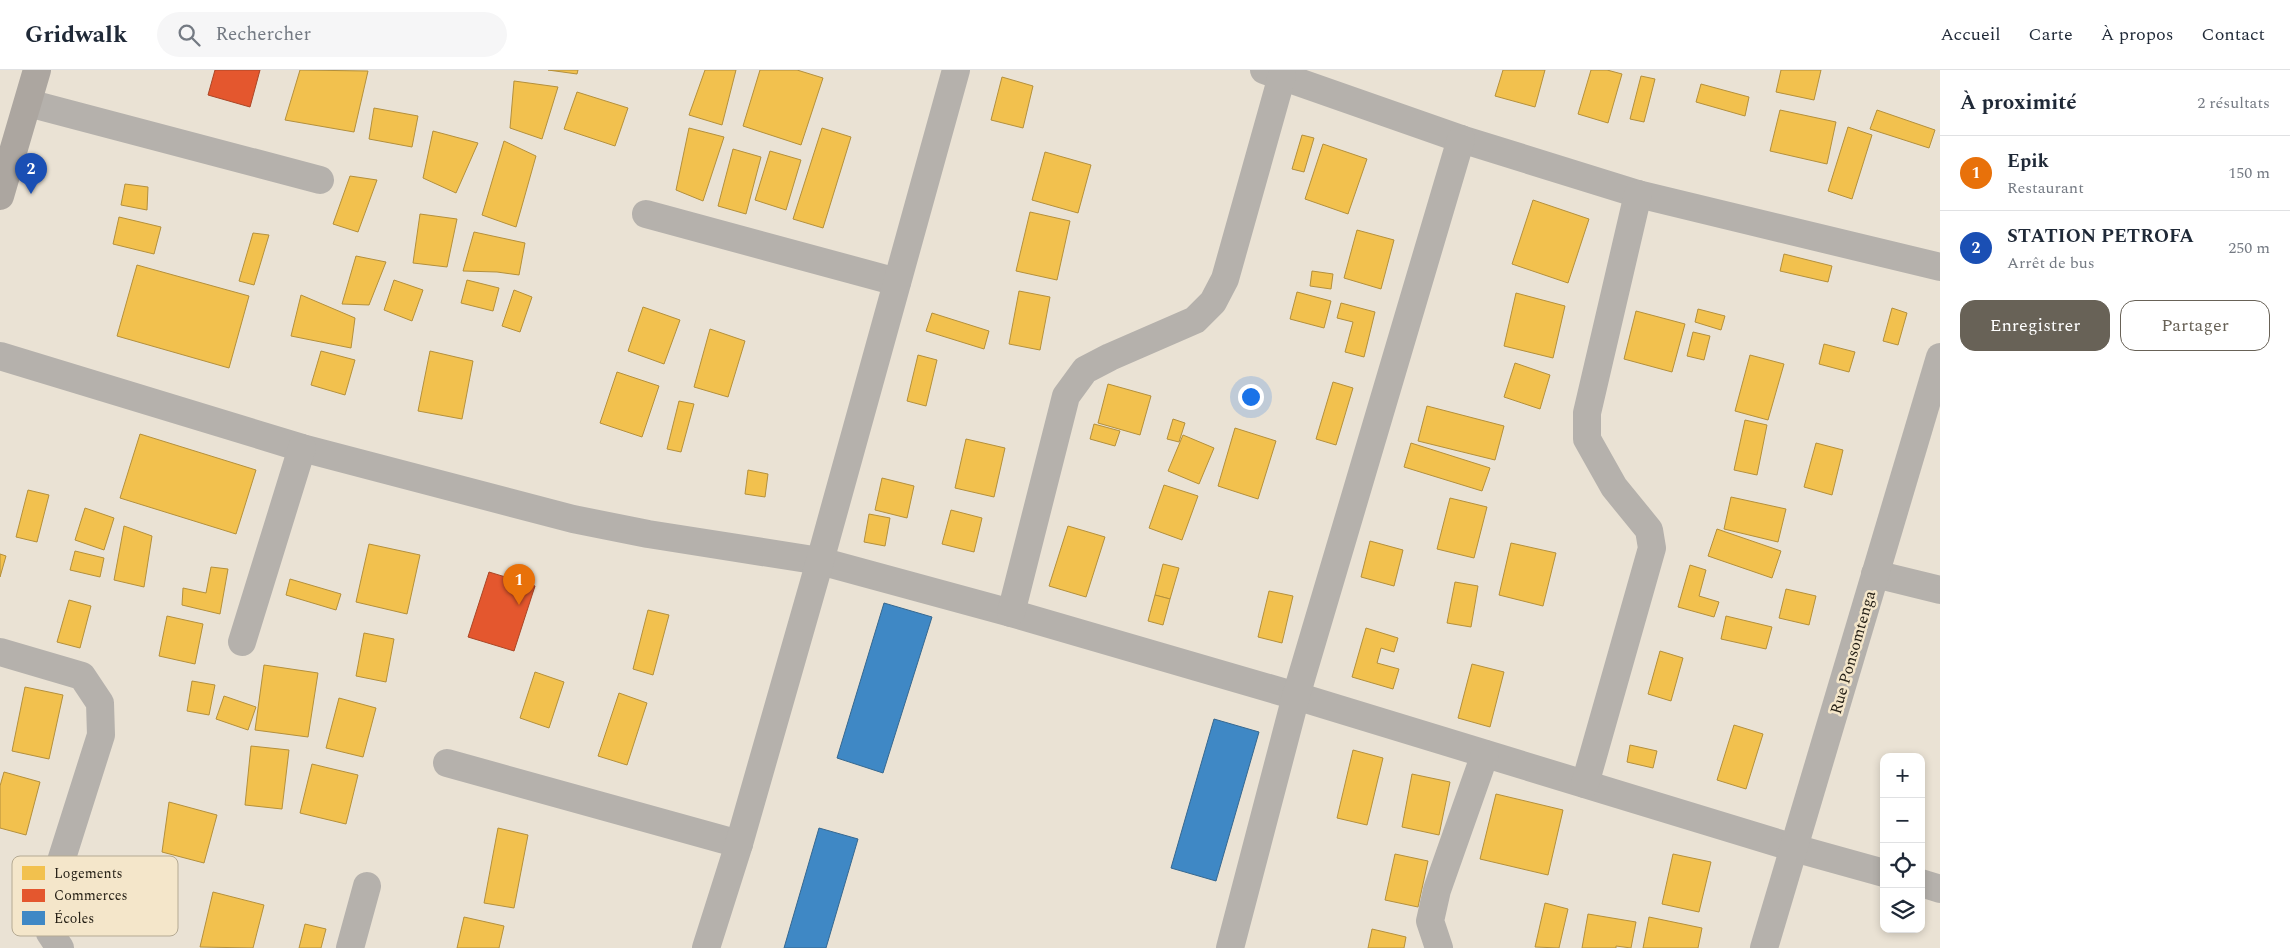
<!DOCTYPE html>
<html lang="fr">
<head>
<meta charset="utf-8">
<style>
	:root { --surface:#fff; --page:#f6f6f7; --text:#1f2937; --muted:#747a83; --line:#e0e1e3; --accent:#686257 }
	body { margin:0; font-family:Spectral,serif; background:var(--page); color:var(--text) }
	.controls { position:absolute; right:15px; bottom:15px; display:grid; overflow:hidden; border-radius:10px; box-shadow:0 2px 8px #0003 }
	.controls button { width:45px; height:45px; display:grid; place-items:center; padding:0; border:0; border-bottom:1px solid var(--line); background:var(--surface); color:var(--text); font:25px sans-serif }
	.you { position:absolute; left:1250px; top:326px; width:18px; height:18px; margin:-12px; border:4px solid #fff; border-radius:50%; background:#1a73e8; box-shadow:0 0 0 8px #1a73e833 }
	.badge { display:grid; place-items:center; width:32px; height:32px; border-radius:50%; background:var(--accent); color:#fff; font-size:16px; font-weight:700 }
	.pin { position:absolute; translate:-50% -41px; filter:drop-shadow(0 1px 2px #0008) }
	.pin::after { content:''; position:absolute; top:26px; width:18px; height:15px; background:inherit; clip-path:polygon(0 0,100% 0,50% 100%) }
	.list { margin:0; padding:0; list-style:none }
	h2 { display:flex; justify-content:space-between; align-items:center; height:65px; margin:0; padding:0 20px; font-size:21px }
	h2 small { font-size:16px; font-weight:400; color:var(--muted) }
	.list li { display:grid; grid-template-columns:32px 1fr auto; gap:15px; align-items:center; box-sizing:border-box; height:75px; padding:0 20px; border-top:1px solid var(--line) }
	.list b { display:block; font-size:19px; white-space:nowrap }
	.list p { margin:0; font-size:16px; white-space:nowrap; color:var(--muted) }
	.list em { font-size:16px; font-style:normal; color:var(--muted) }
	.actions { display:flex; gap:10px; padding:15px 20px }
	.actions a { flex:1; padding:11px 0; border:1px solid var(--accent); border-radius:15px; text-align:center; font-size:18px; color:var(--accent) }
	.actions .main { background:var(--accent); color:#fff }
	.icon { flex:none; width:28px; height:28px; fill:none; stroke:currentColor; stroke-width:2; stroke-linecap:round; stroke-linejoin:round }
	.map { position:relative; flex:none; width:1940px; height:878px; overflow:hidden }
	header { display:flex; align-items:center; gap:30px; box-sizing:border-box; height:70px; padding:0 25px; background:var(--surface); border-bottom:1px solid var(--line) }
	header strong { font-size:24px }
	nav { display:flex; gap:28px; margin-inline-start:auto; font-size:18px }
	.search { width:350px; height:45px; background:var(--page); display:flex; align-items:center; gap:12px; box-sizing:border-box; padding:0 18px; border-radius:28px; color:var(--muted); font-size:19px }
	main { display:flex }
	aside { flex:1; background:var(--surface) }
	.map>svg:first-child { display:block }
</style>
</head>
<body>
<header>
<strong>Gridwalk</strong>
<div class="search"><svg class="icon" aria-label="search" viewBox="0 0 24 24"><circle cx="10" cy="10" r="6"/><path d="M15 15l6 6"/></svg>Rechercher</div>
<nav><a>Accueil</a><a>Carte</a><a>À propos</a><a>Contact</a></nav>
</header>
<main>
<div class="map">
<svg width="1940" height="878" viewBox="0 0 1940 878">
	<rect width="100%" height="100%" fill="#eae2d4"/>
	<g fill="#f2c14e" stroke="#b4903c">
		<path d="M 300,0 L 368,1 L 354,62 L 285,50 Z"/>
		<path d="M 548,0 L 578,0 L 577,4 Z"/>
		<path d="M 705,0 L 736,0 L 722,55 L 689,45 Z"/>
		<path d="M 760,0 L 797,0 L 823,8 L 801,75 L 743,56 Z"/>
		<path d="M 1503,0 L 1545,0 L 1535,37 L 1495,26 Z"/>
		<path d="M 1591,0 L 1607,0 L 1622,4 L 1608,53 L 1578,44 Z"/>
		<path d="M 1781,0 L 1821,0 L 1814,30 L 1776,22 Z"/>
		<path d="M 1641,6 L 1655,9 L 1644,52 L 1630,49 Z"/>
		<path d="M 1002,7 L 1033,16 L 1023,58 L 991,50 Z"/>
		<path d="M 514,11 L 558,17 L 542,69 L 510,58 Z"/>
		<path d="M 1701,14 L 1749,27 L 1745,46 L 1696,32 Z"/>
		<path d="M 577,22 L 628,38 L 615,76 L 564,59 Z"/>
		<path d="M 374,38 L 418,46 L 412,77 L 369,69 Z"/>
		<path d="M 1780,40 L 1836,52 L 1827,94 L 1770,81 Z"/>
		<path d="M 1877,40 L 1935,60 L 1929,78 L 1870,59 Z"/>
		<path d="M 1848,57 L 1872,65 L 1852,129 L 1828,121 Z"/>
		<path d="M 689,58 L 724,67 L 703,131 L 676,120 Z"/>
		<path d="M 822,58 L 851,67 L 823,158 L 793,149 Z"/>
		<path d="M 433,61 L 478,73 L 456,123 L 423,108 Z"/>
		<path d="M 1302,65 L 1314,68 L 1304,102 L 1292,99 Z"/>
		<path d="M 504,71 L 536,86 L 516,157 L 482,145 Z"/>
		<path d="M 1323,74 L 1367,89 L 1348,144 L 1305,129 Z"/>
		<path d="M 733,79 L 761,87 L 746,144 L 718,136 Z"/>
		<path d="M 770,81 L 801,90 L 786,140 L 755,130 Z"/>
		<path d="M 1045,82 L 1091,95 L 1078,143 L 1032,130 Z"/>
		<path d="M 350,106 L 377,110 L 358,162 L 333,154 Z"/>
		<path d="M 125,114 L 148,117 L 147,140 L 121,135 Z"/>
		<path d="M 1533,130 L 1589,149 L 1568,213 L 1512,194 Z"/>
		<path d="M 1030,142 L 1070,151 L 1057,210 L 1016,201 Z"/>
		<path d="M 420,144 L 457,149 L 447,197 L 413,193 Z"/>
		<path d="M 119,147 L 161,157 L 154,184 L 113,174 Z"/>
		<path d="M 1357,160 L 1394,170 L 1381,219 L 1344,208 Z"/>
		<path d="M 474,162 L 525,173 L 519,205 L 497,202 L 463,201 Z"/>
		<path d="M 253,163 L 269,165 L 254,215 L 239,211 Z"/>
		<path d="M 1784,184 L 1832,196 L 1828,212 L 1780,201 Z"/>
		<path d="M 356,186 L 386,192 L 369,235 L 342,234 Z"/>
		<path d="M 137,195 L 249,226 L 229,298 L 117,266 Z"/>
		<path d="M 1312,201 L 1333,204 L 1331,219 L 1310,216 Z"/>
		<path d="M 394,210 L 423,220 L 412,251 L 384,240 Z"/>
		<path d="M 467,210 L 499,218 L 493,241 L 461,233 Z"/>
		<path d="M 514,220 L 532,227 L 520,262 L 502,256 Z"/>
		<path d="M 1019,221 L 1050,227 L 1040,280 L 1009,274 Z"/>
		<path d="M 1297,222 L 1331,231 L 1324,258 L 1290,249 Z"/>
		<path d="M 1516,223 L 1565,236 L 1553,288 L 1504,276 Z"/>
		<path d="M 301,225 L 355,248 L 351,278 L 291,266 Z"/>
		<path d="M 1341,233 L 1375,242 L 1364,287 L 1345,282 L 1353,252 L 1337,248 Z"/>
		<path d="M 643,237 L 680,250 L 664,294 L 628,281 Z"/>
		<path d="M 1892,238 L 1907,243 L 1898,275 L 1883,271 Z"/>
		<path d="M 1698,239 L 1725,246 L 1721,260 L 1695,252 Z"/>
		<path d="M 1636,241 L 1685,254 L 1672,302 L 1624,289 Z"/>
		<path d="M 932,243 L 989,261 L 984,279 L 926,261 Z"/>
		<path d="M 710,259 L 745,271 L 728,327 L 694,317 Z"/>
		<path d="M 1693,262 L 1710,266 L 1704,290 L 1687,286 Z"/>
		<path d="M 1824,274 L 1855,282 L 1849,302 L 1819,294 Z"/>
		<path d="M 321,281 L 355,290 L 345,325 L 311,315 Z"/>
		<path d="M 430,281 L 473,291 L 462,349 L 418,341 Z"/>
		<path d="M 918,285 L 937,290 L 926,336 L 907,331 Z"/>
		<path d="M 1750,285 L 1784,294 L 1768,350 L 1735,341 Z"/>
		<path d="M 1515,293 L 1550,305 L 1540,339 L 1504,327 Z"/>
		<path d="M 617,302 L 659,316 L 642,367 L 600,353 Z"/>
		<path d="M 1333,312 L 1353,318 L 1336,375 L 1316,369 Z"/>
		<path d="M 1108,314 L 1151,326 L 1140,365 L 1098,353 Z"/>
		<path d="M 679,331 L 694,334 L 681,382 L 667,379 Z"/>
		<path d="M 1427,336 L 1504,356 L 1495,390 L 1418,371 Z"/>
		<path d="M 1173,349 L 1185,353 L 1179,372 L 1167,369 Z"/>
		<path d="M 1745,350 L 1767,355 L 1757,405 L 1734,400 Z"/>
		<path d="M 1094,354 L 1120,361 L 1115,376 L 1090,369 Z"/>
		<path d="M 1235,358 L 1276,371 L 1258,429 L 1218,416 Z"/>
		<path d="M 140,364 L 256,400 L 236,464 L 120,428 Z"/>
		<path d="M 1183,365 L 1214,378 L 1199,414 L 1168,401 Z"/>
		<path d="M 966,369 L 1005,378 L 994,427 L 955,418 Z"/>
		<path d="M 1411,373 L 1490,398 L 1482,421 L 1404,397 Z"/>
		<path d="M 1816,373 L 1843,380 L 1832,425 L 1804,417 Z"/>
		<path d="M 748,400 L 768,404 L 765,427 L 745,424 Z"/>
		<path d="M 882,408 L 914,416 L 907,448 L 875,440 Z"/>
		<path d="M 1164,415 L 1198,426 L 1182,470 L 1149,458 Z"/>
		<path d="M 28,420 L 49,425 L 37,472 L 16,467 Z"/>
		<path d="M 1731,427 L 1786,439 L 1778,472 L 1724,459 Z"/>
		<path d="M 1450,428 L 1487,437 L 1474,488 L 1437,479 Z"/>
		<path d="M 85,438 L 114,448 L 104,480 L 75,470 Z"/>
		<path d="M 951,440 L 982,448 L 974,482 L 942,474 Z"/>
		<path d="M 869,444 L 890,448 L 885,476 L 864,472 Z"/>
		<path d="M 124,456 L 152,466 L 144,517 L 114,510 Z"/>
		<path d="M 1068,456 L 1105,467 L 1086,527 L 1049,516 Z"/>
		<path d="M 1717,459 L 1781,481 L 1772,508 L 1708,486 Z"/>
		<path d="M 1370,471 L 1403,480 L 1394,516 L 1361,507 Z"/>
		<path d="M 1511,473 L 1556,483 L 1543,536 L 1499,525 Z"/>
		<path d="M 369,474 L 420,485 L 407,544 L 356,532 Z"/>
		<path d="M 75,481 L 104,488 L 100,507 L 70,500 Z"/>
		<path d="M 0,484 L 6,486 L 0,507 Z"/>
		<path d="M 1163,494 L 1179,498 L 1170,529 L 1155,525 Z"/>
		<path d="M 1690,495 L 1706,500 L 1699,526 L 1719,532 L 1714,547 L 1678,537 Z"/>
		<path d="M 211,497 L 228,499 L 220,544 L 182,535 L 183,518 L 206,523 Z"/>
		<path d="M 290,509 L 341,524 L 336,540 L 286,525 Z"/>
		<path d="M 1455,512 L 1478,516 L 1471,557 L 1447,553 Z"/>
		<path d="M 1786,519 L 1816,526 L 1809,555 L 1779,548 Z"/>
		<path d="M 1269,521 L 1293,526 L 1282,573 L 1258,567 Z"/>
		<path d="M 1155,525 L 1170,529 L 1163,555 L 1148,551 Z"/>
		<path d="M 69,530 L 91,536 L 80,578 L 57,572 Z"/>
		<path d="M 648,540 L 669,545 L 653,605 L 633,599 Z"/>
		<path d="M 167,546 L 203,554 L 195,594 L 159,586 Z"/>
		<path d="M 1726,546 L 1772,557 L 1766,579 L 1721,569 Z"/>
		<path d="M 1366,558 L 1398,568 L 1394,582 L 1381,578 L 1377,593 L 1399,599 L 1393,619 L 1352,607 Z"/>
		<path d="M 364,563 L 394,569 L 386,612 L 356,606 Z"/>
		<path d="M 1660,581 L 1683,588 L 1671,631 L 1648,624 Z"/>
		<path d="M 1472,594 L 1504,602 L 1490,657 L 1458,648 Z"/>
		<path d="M 264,595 L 318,603 L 308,667 L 255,660 Z"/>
		<path d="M 535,602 L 564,612 L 549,658 L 520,648 Z"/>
		<path d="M 192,611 L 215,615 L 209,645 L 187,641 Z"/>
		<path d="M 25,617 L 63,625 L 49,689 L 12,681 Z"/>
		<path d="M 619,623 L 647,633 L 627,695 L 598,686 Z"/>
		<path d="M 224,626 L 256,637 L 248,660 L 216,649 Z"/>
		<path d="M 339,628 L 376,638 L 363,687 L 326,678 Z"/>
		<path d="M 1734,655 L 1763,664 L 1746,719 L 1717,710 Z"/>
		<path d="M 1630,675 L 1657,681 L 1653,698 L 1627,692 Z"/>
		<path d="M 251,676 L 289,680 L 282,739 L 245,735 Z"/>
		<path d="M 1353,680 L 1383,688 L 1367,755 L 1337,748 Z"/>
		<path d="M 312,694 L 358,705 L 346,754 L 300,743 Z"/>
		<path d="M 4,702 L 40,712 L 26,765 L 0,758 L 0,716 Z"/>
		<path d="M 1412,704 L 1450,712 L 1439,765 L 1402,757 Z"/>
		<path d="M 1496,724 L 1563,740 L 1548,805 L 1480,789 Z"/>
		<path d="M 169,732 L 217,745 L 204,793 L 162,782 Z"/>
		<path d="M 498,758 L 528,765 L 514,838 L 484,833 Z"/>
		<path d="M 1395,784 L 1428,791 L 1418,837 L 1385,830 Z"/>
		<path d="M 1673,784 L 1711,792 L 1699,842 L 1662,834 Z"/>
		<path d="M 213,822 L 264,835 L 253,878 L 200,877 Z"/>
		<path d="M 1545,833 L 1568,839 L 1559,878 L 1535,877 Z"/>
		<path d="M 1588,844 L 1636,852 L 1631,878 L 1616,876 L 1616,878 L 1582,878 Z"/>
		<path d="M 464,847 L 504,856 L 499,878 L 457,878 Z"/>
		<path d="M 1649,847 L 1702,858 L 1698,878 L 1643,878 Z"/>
		<path d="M 305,854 L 326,859 L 321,878 L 299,878 Z"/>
		<path d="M 1372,859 L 1406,867 L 1404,878 L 1368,878 Z"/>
	</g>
	<g fill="#e4572e" stroke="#aa4626">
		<path d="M 215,0 L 260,0 L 250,37 L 208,25 Z"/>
		<path d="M 489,502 L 535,516 L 514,581 L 468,567 Z"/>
	</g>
	<g fill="#3f88c5" stroke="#366890">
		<path d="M 884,533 L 932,547 L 883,703 L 837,688 Z"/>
		<path d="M 1214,649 L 1259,662 L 1216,811 L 1171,798 Z"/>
		<path d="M 819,758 L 858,769 L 826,878 L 784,878 Z"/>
	</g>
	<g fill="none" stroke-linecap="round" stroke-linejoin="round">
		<g stroke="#b5b1ac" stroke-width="28">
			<path d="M 1264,0 L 1461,69 L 1638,124 L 1940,197"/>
			<path d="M 28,33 L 320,110"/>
			<path d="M 646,144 L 897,212"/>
			<path d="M 0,286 L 302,378 L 573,449 L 648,464 L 820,491 L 1011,543 L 1296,626 L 1794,778 L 1884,803"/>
			<path d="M 1875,504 L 1940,520"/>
			<path d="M 1011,543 L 1066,326 L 1085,300 L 1110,287 L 1195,250 L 1213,232 L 1225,209 L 1282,6"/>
			<path d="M 242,572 L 302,378"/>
			<path d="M 0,582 L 82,606 L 100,633 L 101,665 L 48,832 L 50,863 L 60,878"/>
			<path d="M 447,693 L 739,774"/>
			<path d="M 1585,714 L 1652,478 L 1649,460 L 1614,417 L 1587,369 L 1587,343 L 1638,124"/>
			<path d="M 1921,813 L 1940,819"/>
			<path d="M 350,878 L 367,816"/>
			<path d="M 706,878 L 739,774 L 820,491 L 956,0"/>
			<path d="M 1230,878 L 1296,626 L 1461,69"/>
			<path d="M 1439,878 L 1430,851 L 1437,820 L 1485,684"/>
			<path d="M 1764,878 L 1940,287"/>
		</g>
		<path stroke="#aca6a0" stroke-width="28" d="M 0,126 L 37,0"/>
	</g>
	<g text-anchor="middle" stroke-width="5" stroke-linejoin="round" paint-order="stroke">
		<g font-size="16" fill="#221d13" stroke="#f4e6ca">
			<text transform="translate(1852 582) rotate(-74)" y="6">Rue Ponsomtenga</text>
		</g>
	</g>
	<rect x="12" y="786" width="166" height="80" rx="8" fill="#f4e6ca" stroke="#b5aa93" stroke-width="1"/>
	<rect x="22" y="796" width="23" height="14" fill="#f2c14e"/>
	<rect x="22" y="819" width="23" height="13" fill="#e4572e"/>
	<rect x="22" y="841" width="23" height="14" fill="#3f88c5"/>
	<g font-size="14" fill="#221d13">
		<text x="54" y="808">Logements</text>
		<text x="54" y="830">Commerces</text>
		<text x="54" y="853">Écoles</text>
	</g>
</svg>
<div class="controls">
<button>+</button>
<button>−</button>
<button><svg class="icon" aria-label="locate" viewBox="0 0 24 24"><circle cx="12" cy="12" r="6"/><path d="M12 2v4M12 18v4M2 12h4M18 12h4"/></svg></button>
<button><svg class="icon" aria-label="layers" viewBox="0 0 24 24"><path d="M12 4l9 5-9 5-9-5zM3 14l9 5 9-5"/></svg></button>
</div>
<div class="you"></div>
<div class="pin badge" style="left:519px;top:535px;background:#e8710a">1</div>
<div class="pin badge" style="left:31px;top:124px;background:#1a4fb4">2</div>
</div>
<aside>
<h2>À proximité<small>2 résultats</small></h2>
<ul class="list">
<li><span class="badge" style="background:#e8710a">1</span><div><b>Epik</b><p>Restaurant</p></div><em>150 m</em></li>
<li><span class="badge" style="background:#1a4fb4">2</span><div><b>STATION PETROFA</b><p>Arrêt de bus</p></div><em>250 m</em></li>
</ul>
<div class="actions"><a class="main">Enregistrer</a><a>Partager</a></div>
</aside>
</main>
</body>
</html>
